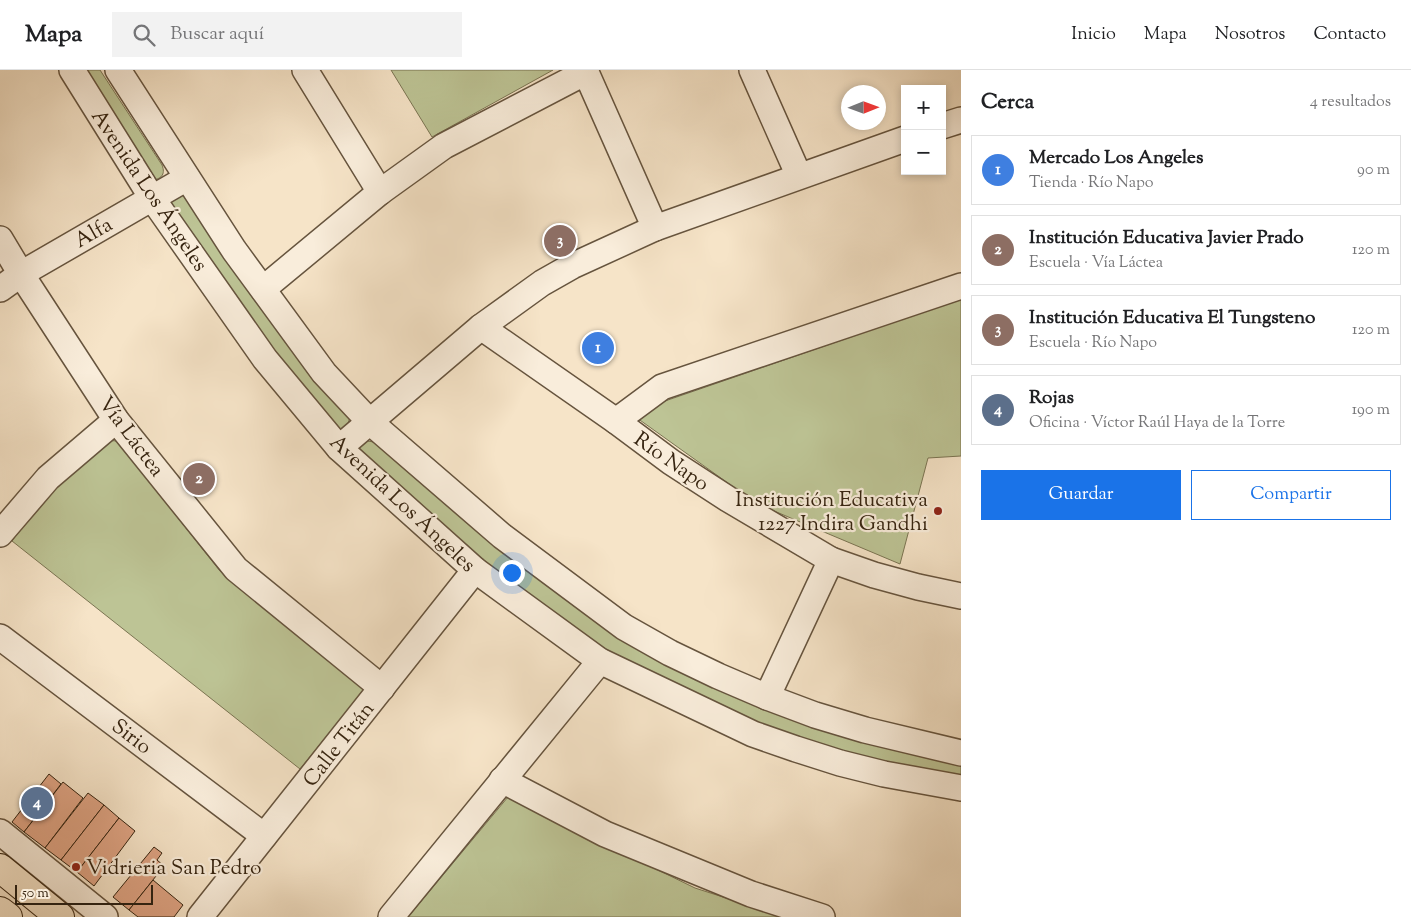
<!DOCTYPE html>
<html lang="es">
<head>
<meta charset="utf-8">
<style>
	:root { --surface:#fff; --page:#f2f2f2; --text:#202124; --muted:#757577; --line:#e0e0e0; --accent:#1a73e8 }
	body { margin:0; font-family:"Sorts Mill Goudy",serif; background:var(--page); color:var(--text) }
	.controls { position:absolute; right:15px; top:15px; display:grid; overflow:hidden; border-radius:0px; box-shadow:0 2px 8px #0003 }
	.controls button { width:45px; height:45px; display:grid; place-items:center; padding:0; border:0; border-bottom:1px solid var(--line); background:var(--surface); color:var(--text); font:25px sans-serif }
	.compass { position:absolute; left:841px; top:15px; width:45px; height:45px; border-radius:50%; background:var(--surface); box-shadow:0 2px 8px #0003; rotate:89deg }
	.scale { position:absolute; left:15px; bottom:12px; width:138px; box-sizing:border-box; padding-left:5px; border:2px solid #362410; border-top:0; font-size:14px; line-height:18px; white-space:nowrap; color:#362410; -webkit-text-stroke:4px #f9eddb; paint-order:stroke }
	.you { position:absolute; left:511px; top:502px; width:18px; height:18px; margin:-12px; border:4px solid #fff; border-radius:50%; background:#1a73e8; box-shadow:0 0 0 8px #1a73e833 }
	.badge { display:grid; place-items:center; width:32px; height:32px; border-radius:50%; background:var(--accent); color:#fff; font-size:16px; font-weight:700 }
	.pin { position:absolute; translate:-50% -50%; border:2px solid #fff; box-shadow:0 1px 5px #0006 }
	.list { margin:0; padding:0; list-style:none }
	h2 { display:flex; justify-content:space-between; align-items:center; height:65px; margin:0; padding:0 20px; font-size:21px }
	h2 small { font-size:16px; font-weight:400; color:var(--muted) }
	.list li { display:grid; grid-template-columns:32px 1fr auto; gap:15px; align-items:center; box-sizing:border-box; height:70px; margin:0 10px 10px; padding:0 10px; border:1px solid var(--line); border-radius:0px }
	.list b { display:block; font-size:19px; white-space:nowrap }
	.list p { margin:0; font-size:16px; white-space:nowrap; color:var(--muted) }
	.list em { font-size:16px; font-style:normal; color:var(--muted) }
	.actions { display:flex; gap:10px; padding:15px 20px }
	.actions a { flex:1; padding:11px 0; border:1px solid var(--accent); border-radius:0px; text-align:center; font-size:18px; color:var(--accent) }
	.actions .main { background:var(--accent); color:#fff }
	.icon { flex:none; width:28px; height:28px; fill:none; stroke:currentColor; stroke-width:2; stroke-linecap:round; stroke-linejoin:round }
	.map { position:relative; flex:none; width:961px; height:847px; overflow:hidden }
	header { display:flex; align-items:center; gap:30px; box-sizing:border-box; height:70px; padding:0 25px; background:var(--surface); border-bottom:1px solid var(--line) }
	header strong { font-size:24px }
	nav { display:flex; gap:28px; margin-inline-start:auto; font-size:18px }
	.search { width:350px; height:45px; background:var(--page); display:flex; align-items:center; gap:12px; box-sizing:border-box; padding:0 18px; border-radius:0px; color:var(--muted); font-size:19px }
	main { display:flex }
	aside { flex:1; background:var(--surface) }
	.map>svg:first-child { display:block }
</style>
</head>
<body>
<header>
<strong>Mapa</strong>
<div class="search"><svg class="icon" aria-label="search" viewBox="0 0 24 24"><circle cx="10" cy="10" r="6"/><path d="M15 15l6 6"/></svg>Buscar aquí</div>
<nav><a>Inicio</a><a>Mapa</a><a>Nosotros</a><a>Contacto</a></nav>
</header>
<main>
<div class="map">
<svg width="961" height="847" viewBox="0 0 961 847">
	<rect width="100%" height="100%" fill="#f6e4c8"/>
	<filter id="stains"><feTurbulence type="fractalNoise" baseFrequency=".004" numOctaves="4"/><feColorMatrix values="0 0 0 0 .2 0 0 0 0 .09 0 0 0 0 .02 0 0 0 .5 -.17"/></filter>
	<radialGradient id="worn" r=".72"><stop offset=".6" stop-color="#630" stop-opacity="0"/><stop offset="1" stop-color="#630" stop-opacity=".3"/></radialGradient>
	<g fill="#bdc495" stroke="#7a7452">
		<path d="M 77,0 L 100,0 L 162,95 C 166,105 161,109 150,111 Z"/>
		<path d="M 391,0 L 553,0 L 432,67 Z"/>
		<path d="M 181,125 L 186,127 L 350,347 L 347,357 L 339,361 L 289,306 L 166,132 Z"/>
		<path d="M 961,229 L 961,386 L 928,388 L 900,494 L 767,438 L 739,421 L 637,348 L 665,331 Z"/>
		<path d="M 103,370 L 117,371 L 220,501 L 364,620 L 300,699 L 12,471 L 63,402 Z"/>
		<path d="M 367,371 L 374,372 L 428,419 L 514,488 L 598,548 L 961,690 L 961,708 L 887,696 L 775,663 L 599,578 L 445,462 L 358,378 L 362,373 Z"/>
		<path d="M 508,727 L 695,818 L 785,847 L 408,847 Z"/>
	</g>
	<g fill="#dea383" stroke="#362410">
		<path d="M 49,704 L 61,714 L 24,762 L 12,752 Z"/>
		<path d="M 63,712 L 83,728 L 45,778 L 24,762 Z"/>
		<path d="M 88,723 L 104,735 L 61,790 L 45,778 Z"/>
		<path d="M 104,735 L 119,748 L 77,802 L 61,790 Z"/>
		<path d="M 119,748 L 135,761 L 94,816 L 77,802 Z"/>
		<path d="M 154,777 L 162,783 L 157,790 L 164,796 L 129,840 L 113,827 Z"/>
		<path d="M 153,810 L 183,835 L 174,847 L 138,847 L 129,840 Z"/>
	</g>
	<g fill="none" stroke-linecap="round" stroke-linejoin="round">
		<defs>
			<g id="minor">
				<path d="M 72,0 L 152,128 L 265,289 L 339,378 L 475,500 L 600,591 L 753,664 L 796,679 L 840,693 L 884,704 L 961,718"/>
				<path d="M 118,0 L 234,180 L 324,303 L 370,352 L 502,466 L 624,557 L 670,583 L 718,606 L 767,627 L 815,645 L 865,660 L 961,683"/>
				<path d="M 305,0 L 380,122"/>
				<path d="M 585,0 L 655,158"/>
				<path d="M 752,0 L 799,106"/>
				<path d="M 942,56 L 961,50"/>
				<path d="M 0,169 L 21,204 L 116,350 L 236,499 L 382,618"/>
				<path d="M 0,219 L 21,204 L 187,108"/>
				<path d="M 263,219 L 380,122 L 444,76 L 586,2"/>
				<path d="M 481,257 L 616,351 L 671,392 L 728,429 L 831,490 L 874,505 L 918,517 L 961,526"/>
				<path d="M 616,351 L 662,317 L 961,216"/>
				<path d="M 339,378 L 481,257 L 542,213 L 572,196 L 655,158 L 905,69"/>
				<path d="M 0,464 L 48,408 L 116,350"/>
				<path d="M 0,567 L 264,766"/>
				<path d="M 767,627 L 831,490"/>
				<path d="M 502,710 L 605,764 L 751,824 L 822,847"/>
				<path d="M 0,762 L 105,847"/>
				<path d="M 200,847 L 475,500"/>
				<path d="M 391,847 L 600,591"/>
			</g>
			<g id="major">
				<path d="M 0,798 L 60,847"/>
				<path d="M 0,841 L 8,847"/>
			</g>
		</defs>
		<use href="#minor" stroke="#66543e" stroke-width="28"/>
		<use href="#major" stroke="#362410" stroke-width="30"/>
		<use href="#minor" stroke="#f9eddb" stroke-width="25"/>
		<use href="#major" stroke="#f6e4c8" stroke-width="28"/>
	</g>
	<g fill="#8f2418" stroke="#f9eddb" stroke-width="2">
		<circle cx="938" cy="441" r="5"/>
		<circle cx="76" cy="797" r="5"/>
	</g>
	<g text-anchor="middle" stroke-width="4.5" stroke-linejoin="round" paint-order="stroke">
		<g font-size="21" fill="#362410" stroke="#f9eddb">
			<text transform="translate(150 120) rotate(56)" y="7">Avenida Los Ángeles</text>
			<text transform="translate(93 162) rotate(-30)" y="7">Alfa</text>
			<text transform="translate(132 366) rotate(53)" y="7">Vía Láctea</text>
			<text transform="translate(672 391) rotate(35)" y="7">Río Napo</text>
			<text transform="translate(403 433) rotate(43)" y="7">Avenida Los Ángeles</text>
			<text transform="translate(132 666) rotate(37)" y="7">Sirio</text>
			<text transform="translate(338 674) rotate(-52)" y="7">Calle Titán</text>
		</g>
		<g font-size="21" fill="#362410" stroke="#f9eddb" text-anchor="end">
			<text x="928" y="436">Institución Educativa<tspan x="928" dy="24">1227 Indira Gandhi</tspan></text>
			<text x="86" y="804" text-anchor="start">Vidrieria San Pedro</text>
		</g>
	</g>
	<rect width="100%" height="100%" filter="url(#stains)"/>
	<rect width="100%" height="100%" fill="url(#worn)"/>
</svg>
<div class="controls">
<button>+</button>
<button>−</button>
</div>
<svg class="compass" viewBox="-18 -18 36 36"><path d="M0-13l5 13h-10z" fill="#e53935"/><path d="M0 13l5-13h-10z" fill="#757577"/></svg>
<div class="scale">50 m</div>
<div class="you"></div>
<div class="pin badge" style="left:598px;top:278px;background:#3f7fe0">1</div>
<div class="pin badge" style="left:199px;top:409px;background:#8d6e63">2</div>
<div class="pin badge" style="left:560px;top:171px;background:#8d6e63">3</div>
<div class="pin badge" style="left:37px;top:733px;background:#5c6f8a">4</div>
</div>
<aside>
<h2>Cerca<small>4 resultados</small></h2>
<ul class="list">
<li><span class="badge" style="background:#3f7fe0">1</span><div><b>Mercado Los Angeles</b><p>Tienda · Río Napo</p></div><em>90 m</em></li>
<li><span class="badge" style="background:#8d6e63">2</span><div><b>Institución Educativa Javier Prado</b><p>Escuela · Vía Láctea</p></div><em>120 m</em></li>
<li><span class="badge" style="background:#8d6e63">3</span><div><b>Institución Educativa El Tungsteno</b><p>Escuela · Río Napo</p></div><em>120 m</em></li>
<li><span class="badge" style="background:#5c6f8a">4</span><div><b>Rojas</b><p>Oficina · Víctor Raúl Haya de la Torre</p></div><em>190 m</em></li>
</ul>
<div class="actions"><a class="main">Guardar</a><a>Compartir</a></div>
</aside>
</main>
</body>
</html>
